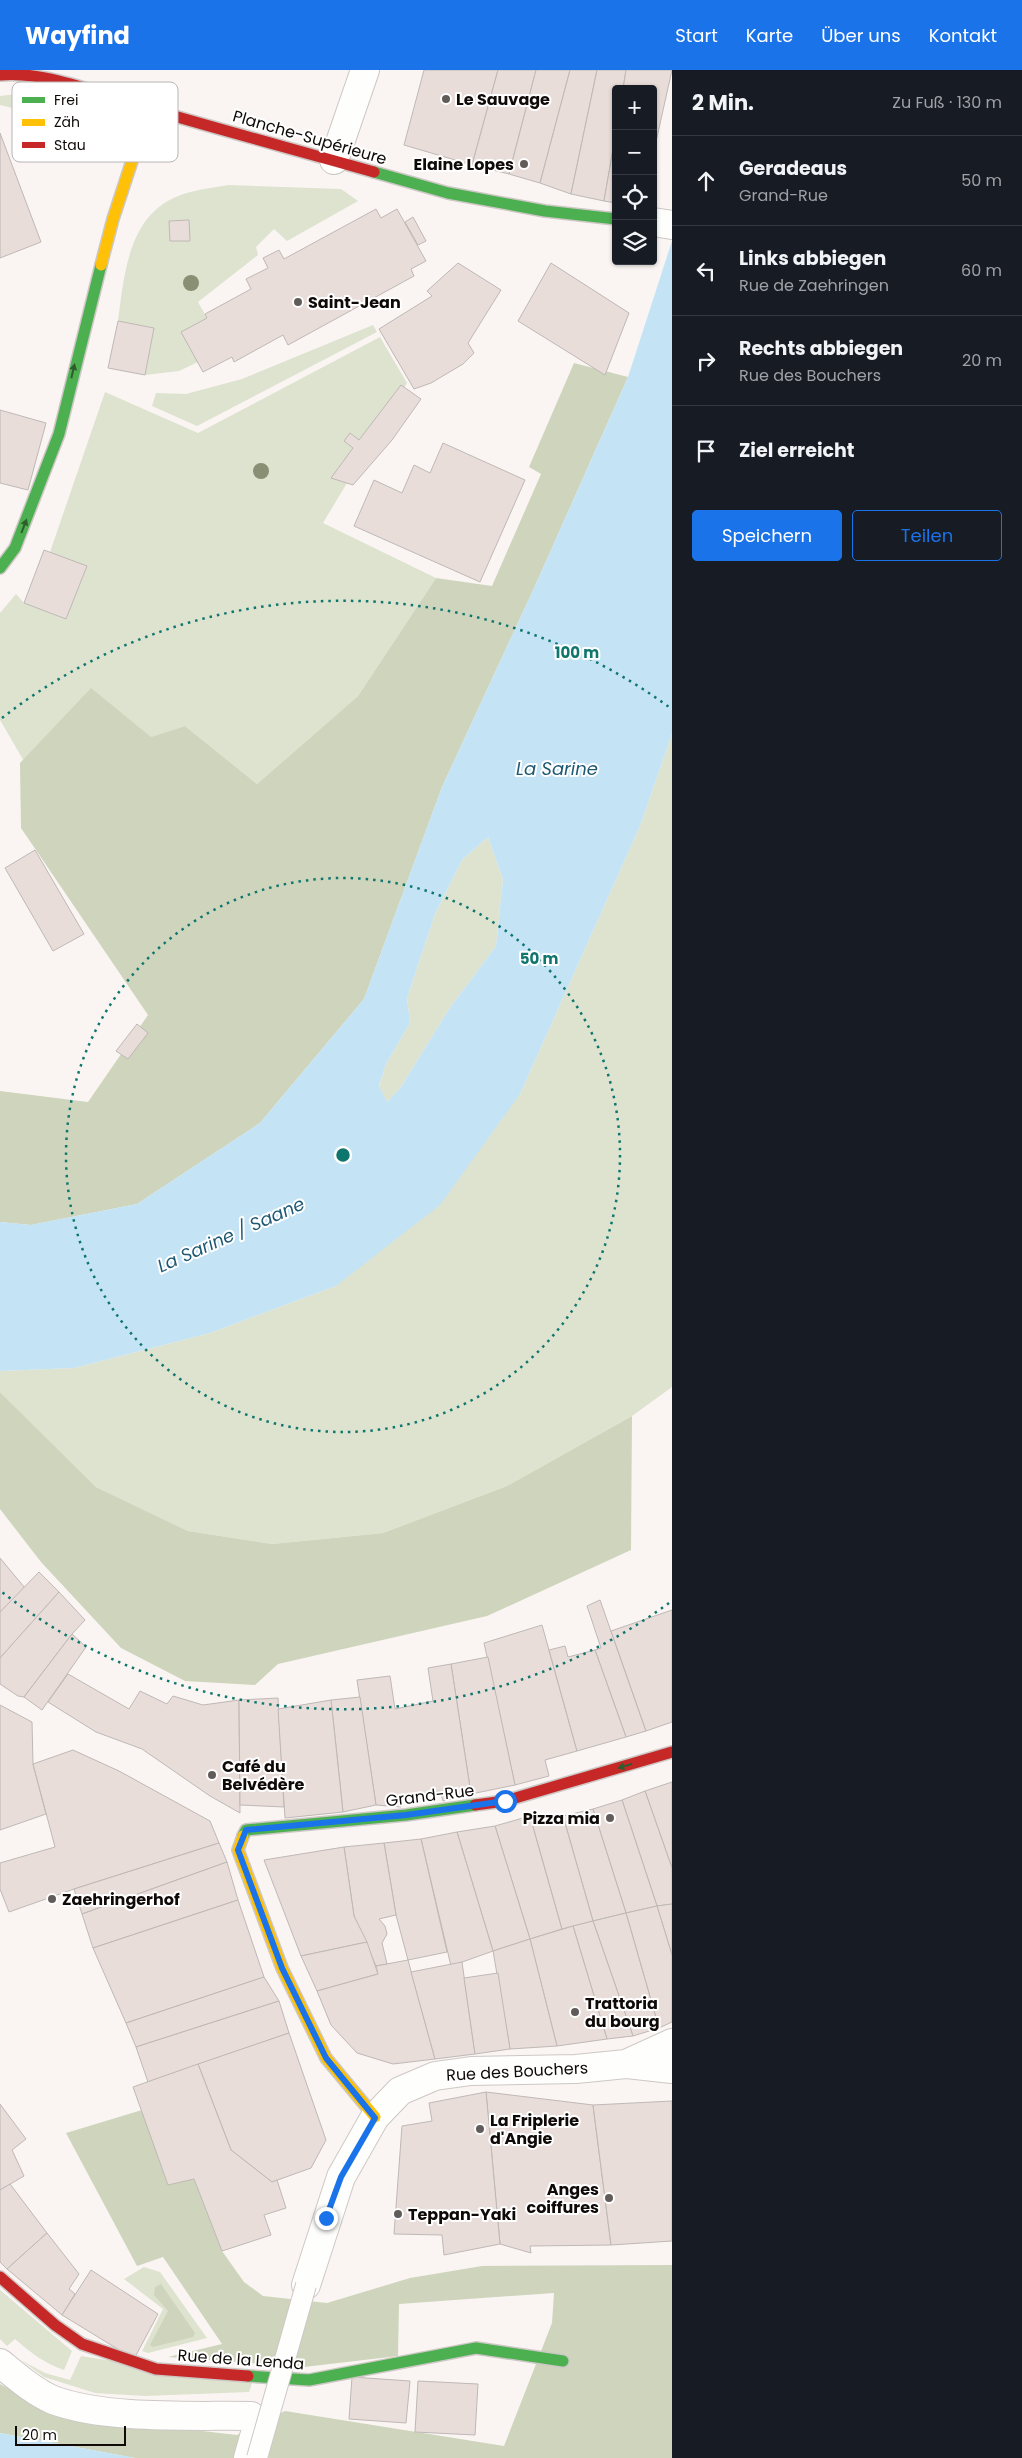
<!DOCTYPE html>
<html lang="de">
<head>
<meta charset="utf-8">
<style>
	:root { --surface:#171b24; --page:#20242c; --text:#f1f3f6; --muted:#9ea1a6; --line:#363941; --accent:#1a73e8 }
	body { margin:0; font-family:Poppins,sans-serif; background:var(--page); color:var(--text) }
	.controls { position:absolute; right:15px; top:15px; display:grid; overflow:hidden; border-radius:5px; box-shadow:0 1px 4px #0004 }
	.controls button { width:45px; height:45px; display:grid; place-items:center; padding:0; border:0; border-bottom:1px solid var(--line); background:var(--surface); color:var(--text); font:25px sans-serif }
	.scale { position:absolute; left:15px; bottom:12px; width:111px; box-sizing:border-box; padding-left:5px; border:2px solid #0f0a08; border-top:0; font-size:14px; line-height:18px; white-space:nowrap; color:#0f0a08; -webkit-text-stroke:4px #fff; paint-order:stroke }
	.stop { position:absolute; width:15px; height:15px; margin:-11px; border:4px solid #1a73e8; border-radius:50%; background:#fff }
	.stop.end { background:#1a73e8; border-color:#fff; box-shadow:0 1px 5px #0008 }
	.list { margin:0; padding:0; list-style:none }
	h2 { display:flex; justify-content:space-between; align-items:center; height:65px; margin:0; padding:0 20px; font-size:21px }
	h2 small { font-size:16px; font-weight:400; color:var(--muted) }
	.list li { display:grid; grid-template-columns:32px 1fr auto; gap:15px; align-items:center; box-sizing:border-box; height:90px; padding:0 20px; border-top:1px solid var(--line) }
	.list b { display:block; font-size:19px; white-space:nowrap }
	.list p { margin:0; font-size:16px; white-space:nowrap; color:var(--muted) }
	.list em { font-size:16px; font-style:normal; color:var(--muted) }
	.actions { display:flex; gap:10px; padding:15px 20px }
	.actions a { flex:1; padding:11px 0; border:1px solid var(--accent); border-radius:5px; text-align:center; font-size:18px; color:var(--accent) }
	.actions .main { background:var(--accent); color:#fff }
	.icon { flex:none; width:28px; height:28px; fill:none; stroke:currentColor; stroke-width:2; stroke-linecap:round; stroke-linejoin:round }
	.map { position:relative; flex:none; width:672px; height:2388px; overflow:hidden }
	header { display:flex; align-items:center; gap:30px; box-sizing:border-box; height:70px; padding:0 25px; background:var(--accent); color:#fff }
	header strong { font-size:24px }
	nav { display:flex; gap:28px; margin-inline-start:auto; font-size:18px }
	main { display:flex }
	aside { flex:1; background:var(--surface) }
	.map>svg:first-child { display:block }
</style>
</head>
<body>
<header>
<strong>Wayfind</strong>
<nav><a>Start</a><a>Karte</a><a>Über uns</a><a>Kontakt</a></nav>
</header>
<main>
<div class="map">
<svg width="672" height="2388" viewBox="0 0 672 2388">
	<rect width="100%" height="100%" fill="#faf5f2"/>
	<g fill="#dee3cf">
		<path d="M 25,23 L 52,39 L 65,70 L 62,72 L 56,71 C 39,49 27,41 0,35 L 0,26 Z"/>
		<path d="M 229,115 L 341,119 L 358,131 L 287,171 L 274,159 L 256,177 L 258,185 L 198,232 L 207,248 L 198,292 L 179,301 L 145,305 L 154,258 L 118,251 C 124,206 128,147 176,127 C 192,120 211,118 229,115 Z"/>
		<path d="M 373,255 L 377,262 L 197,356 L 152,336 L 156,323 L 186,324 L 242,309 Z"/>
		<path d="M 380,267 L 407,313 L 323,453 L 436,508 L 358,626 L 257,714 L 185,656 L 152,667 L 25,693 L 0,650 L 0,543 L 16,524 L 24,533 L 66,549 L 49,485 L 105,322 L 198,363 Z"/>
		<path d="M 672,664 L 672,1317 L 632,1346 L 507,1416 L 383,1463 L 272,1474 L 188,1461 L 96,1417 L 0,1322 L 0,1301 L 74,1298 L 210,1263 L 336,1216 L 520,1024 L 640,756 Z"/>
		<path d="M 488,767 L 503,810 L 496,876 L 449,939 L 401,1017 L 387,1032 L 379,1017 L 386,994 L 410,953 L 407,928 L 435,844 L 462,790 Z"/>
		<path d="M 144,2197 L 160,2202 L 207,2268 L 148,2283 L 142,2281 L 163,2239 L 124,2209 Z"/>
		<path d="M 0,2220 L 72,2281 L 64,2300 C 44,2293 31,2283 15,2269 L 7,2276 L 0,2269 Z"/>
		<path d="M 81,2286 L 252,2313 L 249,2322 L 145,2326 L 95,2323 L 44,2307 L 21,2290 L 45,2303 L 70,2310 Z"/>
	</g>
	<g fill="#ced5bc">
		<path d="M 574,293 L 628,307 L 535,516 L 442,717 L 364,929 L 260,1053 L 137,1134 L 31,1155 L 0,1152 L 0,1021 L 88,1032 L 148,945 L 21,758 L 20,693 L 91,618 L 151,667 L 185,656 L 257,714 L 358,626 L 436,508 L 492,516 L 541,404 L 529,397 Z"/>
		<path d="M 0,1322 L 96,1417 L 188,1461 L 272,1474 L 383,1463 L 507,1416 L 632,1346 L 631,1480 L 487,1546 L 278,1594 L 255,1615 L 185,1611 L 121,1578 L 41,1492 L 0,1439 Z"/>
		<path d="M 142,2040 L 168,2115 L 194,2109 L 222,2181 L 244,2212 L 263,2226 L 327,2233 L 410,2208 L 482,2196 L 672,2195 L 672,2388 L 135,2388 L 0,2363 L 0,2314 L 47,2339 L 141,2354 L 237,2365 L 285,2341 L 504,2376 L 552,2253 L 554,2223 L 399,2234 L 398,2286 L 304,2297 L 168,2287 L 222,2274 L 163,2187 L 137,2196 L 66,2063 Z"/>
		<path d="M 161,2214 L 195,2263 L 193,2267 L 153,2277 L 150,2275 L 168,2241 L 154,2225 L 155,2217 Z"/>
	</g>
	<g fill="#c4e4f5" fill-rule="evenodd">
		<path d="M 672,171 L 672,664 L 640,756 L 520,1024 L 440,1135 L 336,1216 L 210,1263 L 74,1298 L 0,1301 L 0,1152 L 31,1155 L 137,1134 L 260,1053 L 364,929 L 442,717 L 535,516 L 628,307 ZM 488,767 L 503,810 L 496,876 L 449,939 L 401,1017 L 387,1032 L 379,1016 L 386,994 L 410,953 L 407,928 L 435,844 L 462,790 Z"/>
		<path d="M 0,2363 L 135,2388 L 0,2388 Z"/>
	</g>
	<g fill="#e9ddd9" stroke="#beb8b6">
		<path d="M 424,0 L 498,0 L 472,95 L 404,75 Z"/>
		<path d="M 498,0 L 536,0 L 509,104 L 472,95 Z"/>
		<path d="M 536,0 L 570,0 L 540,113 L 509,104 Z"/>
		<path d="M 570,0 L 597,0 L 571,124 L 540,113 Z"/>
		<path d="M 597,0 L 626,0 L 623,19 L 616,19 L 616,62 L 604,131 L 571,124 Z"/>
		<path d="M 626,0 L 672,0 L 653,85 L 653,19 L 623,19 Z"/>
		<path d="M 616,62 L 616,133 L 604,131 Z"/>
		<path d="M 0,63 L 41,172 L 0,188 Z"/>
		<path d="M 376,139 L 381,148 L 397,139 L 426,191 L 411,199 L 414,206 L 288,275 L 283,265 L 234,292 L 232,287 L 203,302 L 181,262 L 207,248 L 205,244 L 251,219 L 246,209 L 268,198 L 263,188 L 279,180 L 284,189 Z"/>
		<path d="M 413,147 L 426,171 L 418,175 L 405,152 Z"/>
		<path d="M 189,150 L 190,171 L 170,171 L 169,151 Z"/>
		<path d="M 458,193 L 501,220 L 468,273 L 474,283 L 463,294 L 431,313 L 414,319 L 379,259 L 432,226 L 427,221 Z"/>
		<path d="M 551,193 L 629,243 L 605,305 L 518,251 Z"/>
		<path d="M 118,251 L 154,258 L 145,305 L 108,298 Z"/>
		<path d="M 401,315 L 421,329 L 392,370 L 353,415 L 331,408 L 353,378 L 344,371 L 350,363 L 359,370 Z"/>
		<path d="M 0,340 L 46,353 L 28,420 L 0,413 Z"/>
		<path d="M 443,373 L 525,410 L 480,512 L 354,456 L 374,410 L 402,423 L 414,395 L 430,403 Z"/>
		<path d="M 44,480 L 87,496 L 66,549 L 24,533 Z"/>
		<path d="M 35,780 L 84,864 L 53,881 L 5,798 Z"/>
		<path d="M 137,954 L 148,963 L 128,989 L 116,981 Z"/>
		<path d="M 0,1488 L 25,1518 L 0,1542 Z"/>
		<path d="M 39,1502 L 59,1522 L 0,1588 L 0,1542 Z"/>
		<path d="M 59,1522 L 85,1550 L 72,1564 L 24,1627 L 18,1626 L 0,1614 L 0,1588 Z"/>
		<path d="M 600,1530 L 646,1661 L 626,1667 L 595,1580 L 601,1578 L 587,1536 Z"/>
		<path d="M 672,1540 L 672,1652 L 646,1661 L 611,1561 Z"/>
		<path d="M 542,1555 L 577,1681 L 545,1690 L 549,1706 L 515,1715 L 484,1573 Z"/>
		<path d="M 72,1564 L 86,1577 L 42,1640 L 24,1627 Z"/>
		<path d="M 565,1576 L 568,1587 L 595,1580 L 626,1667 L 577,1681 L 549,1580 Z"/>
		<path d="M 488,1587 L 515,1715 L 471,1724 L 451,1594 Z"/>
		<path d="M 451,1594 L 471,1724 L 443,1731 L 440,1721 L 400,1728 L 401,1737 L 376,1735 L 357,1610 L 390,1606 L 395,1639 L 433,1631 L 428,1598 Z"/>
		<path d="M 68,1604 L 129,1639 L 140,1621 L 167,1634 L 173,1626 L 203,1635 L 239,1630 L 240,1743 L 210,1726 L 142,1679 L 96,1662 L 48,1632 Z"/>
		<path d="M 360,1627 L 376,1735 L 343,1742 L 331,1630 Z"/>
		<path d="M 278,1628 L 284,1737 L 240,1735 L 239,1630 Z"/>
		<path d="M 331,1630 L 343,1742 L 285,1748 L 278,1639 Z"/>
		<path d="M 0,1635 L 32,1652 L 33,1694 L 46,1744 L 0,1760 Z"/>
		<path d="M 73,1680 L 119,1701 L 210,1751 L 219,1773 L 74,1819 L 9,1842 L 0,1819 L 0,1793 L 55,1777 L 33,1694 Z"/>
		<path d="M 672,1712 L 672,1798 L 645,1721 Z"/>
		<path d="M 645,1721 L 672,1798 L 672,1834 L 657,1836 L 622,1730 Z"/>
		<path d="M 622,1730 L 657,1836 L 626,1843 L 593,1739 Z"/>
		<path d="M 593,1739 L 626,1843 L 593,1851 L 563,1746 Z"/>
		<path d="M 530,1746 L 562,1859 L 530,1869 L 495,1756 Z"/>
		<path d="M 563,1746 L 593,1851 L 562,1859 L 532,1753 Z"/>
		<path d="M 495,1756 L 530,1869 L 493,1881 L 457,1762 Z"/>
		<path d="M 457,1762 L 493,1881 L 451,1896 L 421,1769 Z"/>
		<path d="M 421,1769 L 447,1882 L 408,1890 L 396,1845 L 384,1773 Z"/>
		<path d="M 219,1773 L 227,1792 L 82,1844 L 74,1819 Z"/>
		<path d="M 384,1773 L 396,1845 L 379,1849 L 385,1856 L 387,1864 L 382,1873 L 387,1894 L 376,1896 L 354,1846 L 344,1777 Z"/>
		<path d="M 344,1777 L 354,1846 L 367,1872 L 301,1886 L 264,1790 Z"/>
		<path d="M 227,1792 L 238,1830 L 93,1878 L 82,1844 Z"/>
		<path d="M 238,1830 L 264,1907 L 126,1953 L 93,1878 Z"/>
		<path d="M 672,1834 L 672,1885 L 657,1836 Z"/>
		<path d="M 657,1836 L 672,1885 L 672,1952 L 659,1958 L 626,1843 Z"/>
		<path d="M 626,1843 L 659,1958 L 633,1966 L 593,1851 Z"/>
		<path d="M 593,1851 L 633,1966 L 607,1969 L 573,1856 Z"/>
		<path d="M 573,1856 L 607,1969 L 557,1976 L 530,1869 Z"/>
		<path d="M 530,1869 L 557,1976 L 510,1979 L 493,1881 Z"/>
		<path d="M 367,1872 L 378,1904 L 317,1921 L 301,1886 Z"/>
		<path d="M 408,1890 L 435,1989 L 393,1994 L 357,1983 L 331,1955 L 317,1921 L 378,1904 L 376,1896 Z"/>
		<path d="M 462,1892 L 475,1984 L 435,1989 L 411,1902 Z"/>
		<path d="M 498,1903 L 510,1979 L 475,1984 L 464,1908 Z"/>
		<path d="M 264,1907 L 279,1931 L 136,1977 L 126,1953 Z"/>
		<path d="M 279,1931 L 289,1963 L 148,2012 L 136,1977 Z"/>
		<path d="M 289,1963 L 326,2070 L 311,2098 L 272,2112 L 231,2080 L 198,1994 Z"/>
		<path d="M 198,1994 L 231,2080 L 272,2112 L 277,2110 L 286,2138 L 264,2145 L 271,2165 L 222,2181 L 194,2109 L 168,2115 L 133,2017 Z"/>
		<path d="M 486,2022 L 593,2035 L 611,2175 L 530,2176 L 531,2183 L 500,2174 Z"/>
		<path d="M 486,2022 L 500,2174 L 444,2185 L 442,2165 L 394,2164 L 402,2056 L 432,2051 L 429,2033 Z"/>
		<path d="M 672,2031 L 672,2171 L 611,2175 L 593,2035 Z"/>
		<path d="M 0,2034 L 26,2069 L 12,2080 L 24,2106 L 0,2120 Z"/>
		<path d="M 10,2114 L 47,2163 L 7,2199 L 0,2192 L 0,2120 Z"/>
		<path d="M 47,2163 L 79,2204 L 69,2219 L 75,2224 L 62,2245 L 7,2199 Z"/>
		<path d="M 91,2200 L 158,2244 L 134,2289 L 62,2245 Z"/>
		<path d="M 352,2307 L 410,2311 L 406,2353 L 349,2349 Z"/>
		<path d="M 418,2311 L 478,2314 L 475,2365 L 415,2362 Z"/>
	</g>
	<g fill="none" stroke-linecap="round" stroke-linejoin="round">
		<defs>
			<g id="street">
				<path d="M 334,90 L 365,0"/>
				<path d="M 653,152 L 672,155"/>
				<path d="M 627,1994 L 672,1999"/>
				<path d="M 306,2215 L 341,2107 L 375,2047 L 400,2021 L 435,2006 L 471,2001 L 576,1999 L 626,1994 L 672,1973"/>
				<path d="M 0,2293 C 16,2306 34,2322 53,2330 C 108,2350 192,2345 251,2346 L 256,2350 L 257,2356 L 248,2388"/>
			</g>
			<g id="fast">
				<path d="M 374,102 L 448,123 L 545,141 L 616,149"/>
				<path d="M 0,498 L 15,478 L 59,364 L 101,195"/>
				<path d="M 243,1766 L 246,1760 L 406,1745 L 475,1735"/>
				<path d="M 248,2306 L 309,2310 L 476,2278 L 563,2291"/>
			</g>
			<g id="slow">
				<path d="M 101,195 L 113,149 L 149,39"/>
				<path d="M 243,1766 L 238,1780 L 282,1898 L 326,1988 L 375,2047"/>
			</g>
			<g id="jam">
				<path d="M 0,5 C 44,0 107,26 150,39 C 225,61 300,81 374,102"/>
				<path d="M 475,1735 L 505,1731 L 672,1682"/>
				<path d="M 0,2207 L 55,2255 L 82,2274 L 156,2299 L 248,2306"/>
			</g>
		</defs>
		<use href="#street" stroke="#cdc8c5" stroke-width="30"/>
		<use href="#fast" stroke="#cdc8c5" stroke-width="14"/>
		<use href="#slow" stroke="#cdc8c5" stroke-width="14"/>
		<use href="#jam" stroke="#cdc8c5" stroke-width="14"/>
		<use href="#street" stroke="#fefefd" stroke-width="28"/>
		<use href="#fast" stroke="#4caf50" stroke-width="11"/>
		<use href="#slow" stroke="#ffc107" stroke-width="11"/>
		<use href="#jam" stroke="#c62828" stroke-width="11"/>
		<defs>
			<path id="lane-bridge" d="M 257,2388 L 306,2215"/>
		</defs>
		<use href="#lane-bridge" stroke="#cdc8c5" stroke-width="22" stroke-linecap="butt"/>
		<use href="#lane-bridge" stroke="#fefefd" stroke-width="20"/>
	</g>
	<g fill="#898f72">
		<circle cx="191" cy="213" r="8"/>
		<circle cx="261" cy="401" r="8"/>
	</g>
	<defs><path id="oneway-solid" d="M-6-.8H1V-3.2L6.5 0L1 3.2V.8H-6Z" transform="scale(1.25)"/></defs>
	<g fill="#2e5c2c">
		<use href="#oneway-solid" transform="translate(73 301) rotate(-77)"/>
		<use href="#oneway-solid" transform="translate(24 456) rotate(-69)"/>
		<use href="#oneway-solid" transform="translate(625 1696) rotate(163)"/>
	</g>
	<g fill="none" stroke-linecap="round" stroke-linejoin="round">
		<path stroke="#1a73e8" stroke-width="6" d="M 326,2148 L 341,2107 L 375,2048 L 326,1988 L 282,1898 L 238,1780 L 246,1760 L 406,1745 L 505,1731"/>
	</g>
	<g fill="none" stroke="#0f766e" stroke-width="2.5" stroke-dasharray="2.5 5">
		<circle cx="343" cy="1085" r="277"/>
		<path d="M669 1533A554 554 0 0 1 2 1522M2 648A554 554 0 0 1 669 637"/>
	</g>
	<g fill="#615c5a" stroke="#fff" stroke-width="2">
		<circle cx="446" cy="29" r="5"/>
		<circle cx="524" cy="94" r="5"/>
		<circle cx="298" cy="232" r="5"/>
		<circle cx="212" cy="1705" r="5"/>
		<circle cx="610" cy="1748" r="5"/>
		<circle cx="52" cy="1829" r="5"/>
		<circle cx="575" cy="1942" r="5"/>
		<circle cx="480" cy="2059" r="5"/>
		<circle cx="609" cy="2128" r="5"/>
		<circle cx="398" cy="2144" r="5"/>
	</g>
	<g text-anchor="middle" stroke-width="4" stroke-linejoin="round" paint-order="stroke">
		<g font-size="16" font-weight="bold" fill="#0f0a08" stroke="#fff" text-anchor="start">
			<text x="456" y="35">Le Sauvage</text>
			<text x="514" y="100" text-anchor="end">Elaine Lopes</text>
			<text x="308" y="238">Saint-Jean</text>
			<text x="222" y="1702">Café du<tspan x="222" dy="18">Belvédère</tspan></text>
			<text x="600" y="1754" text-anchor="end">Pizza mia</text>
			<text x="62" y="1835">Zaehringerhof</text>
			<text x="585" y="1939">Trattoria<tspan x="585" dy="18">du bourg</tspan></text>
			<text x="490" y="2056">La Friplerie<tspan x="490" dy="18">d'Angie</tspan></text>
			<text x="599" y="2125" text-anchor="end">Anges<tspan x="599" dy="18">coiffures</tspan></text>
			<text x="408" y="2150">Teppan-Yaki</text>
		</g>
		<g font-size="16" fill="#0f0a08" stroke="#fff">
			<text transform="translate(310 67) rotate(16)" y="6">Planche-Supérieure</text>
			<text transform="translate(430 1725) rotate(-7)" y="6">Grand-Rue</text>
			<text transform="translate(517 2001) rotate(-3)" y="6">Rue des Bouchers</text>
			<text transform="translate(241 2289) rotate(4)" y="6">Rue de la Lenda</text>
		</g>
		<g font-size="18" font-style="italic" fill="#1f5873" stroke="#fff">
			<text x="557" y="705">La Sarine</text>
			<text transform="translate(231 1165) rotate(-24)" y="6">La Sarine / Saane</text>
		</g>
	</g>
	<rect x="12" y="12" width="166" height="80" rx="8" fill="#fff" stroke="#b7b6b5" stroke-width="1"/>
	<rect x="22" y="27" width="23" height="6" fill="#4caf50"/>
	<rect x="22" y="49" width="23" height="7" fill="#ffc107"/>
	<rect x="22" y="72" width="23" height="6" fill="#c62828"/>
	<g font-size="14" fill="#0f0a08">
		<text x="54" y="35">Frei</text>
		<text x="54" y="57">Zäh</text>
		<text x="54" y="80">Stau</text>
	</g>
	<circle cx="343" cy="1085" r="8" fill="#0f766e" stroke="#fff" stroke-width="2.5"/>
	<g font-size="15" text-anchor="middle" font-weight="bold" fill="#0f766e" stroke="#fff" stroke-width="4" stroke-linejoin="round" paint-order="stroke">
		<text x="577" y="588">100 m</text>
		<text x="539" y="894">50 m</text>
	</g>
</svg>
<div class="controls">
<button>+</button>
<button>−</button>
<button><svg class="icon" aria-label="locate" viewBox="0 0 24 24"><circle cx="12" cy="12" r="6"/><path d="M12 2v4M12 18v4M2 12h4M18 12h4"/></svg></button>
<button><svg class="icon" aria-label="layers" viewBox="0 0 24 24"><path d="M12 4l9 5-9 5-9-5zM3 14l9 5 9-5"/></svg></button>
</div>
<div class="scale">20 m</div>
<div class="stop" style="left:505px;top:1731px"></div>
<div class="stop end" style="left:326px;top:2148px"></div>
</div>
<aside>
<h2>2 Min.<small>Zu Fuß · 130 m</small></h2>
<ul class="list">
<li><svg class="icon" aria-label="ahead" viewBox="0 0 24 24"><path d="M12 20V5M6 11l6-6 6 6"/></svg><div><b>Geradeaus</b><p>Grand-Rue</p></div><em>50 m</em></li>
<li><svg class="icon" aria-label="left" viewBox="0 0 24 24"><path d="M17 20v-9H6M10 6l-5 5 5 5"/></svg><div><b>Links abbiegen</b><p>Rue de Zaehringen</p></div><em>60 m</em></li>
<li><svg class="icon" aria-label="right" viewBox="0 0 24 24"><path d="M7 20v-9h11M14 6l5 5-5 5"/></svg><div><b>Rechts abbiegen</b><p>Rue des Bouchers</p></div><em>20 m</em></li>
<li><svg class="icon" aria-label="arrive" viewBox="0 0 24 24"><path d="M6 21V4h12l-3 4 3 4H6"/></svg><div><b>Ziel erreicht</b></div></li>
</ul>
<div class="actions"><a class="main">Speichern</a><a>Teilen</a></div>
</aside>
</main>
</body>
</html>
